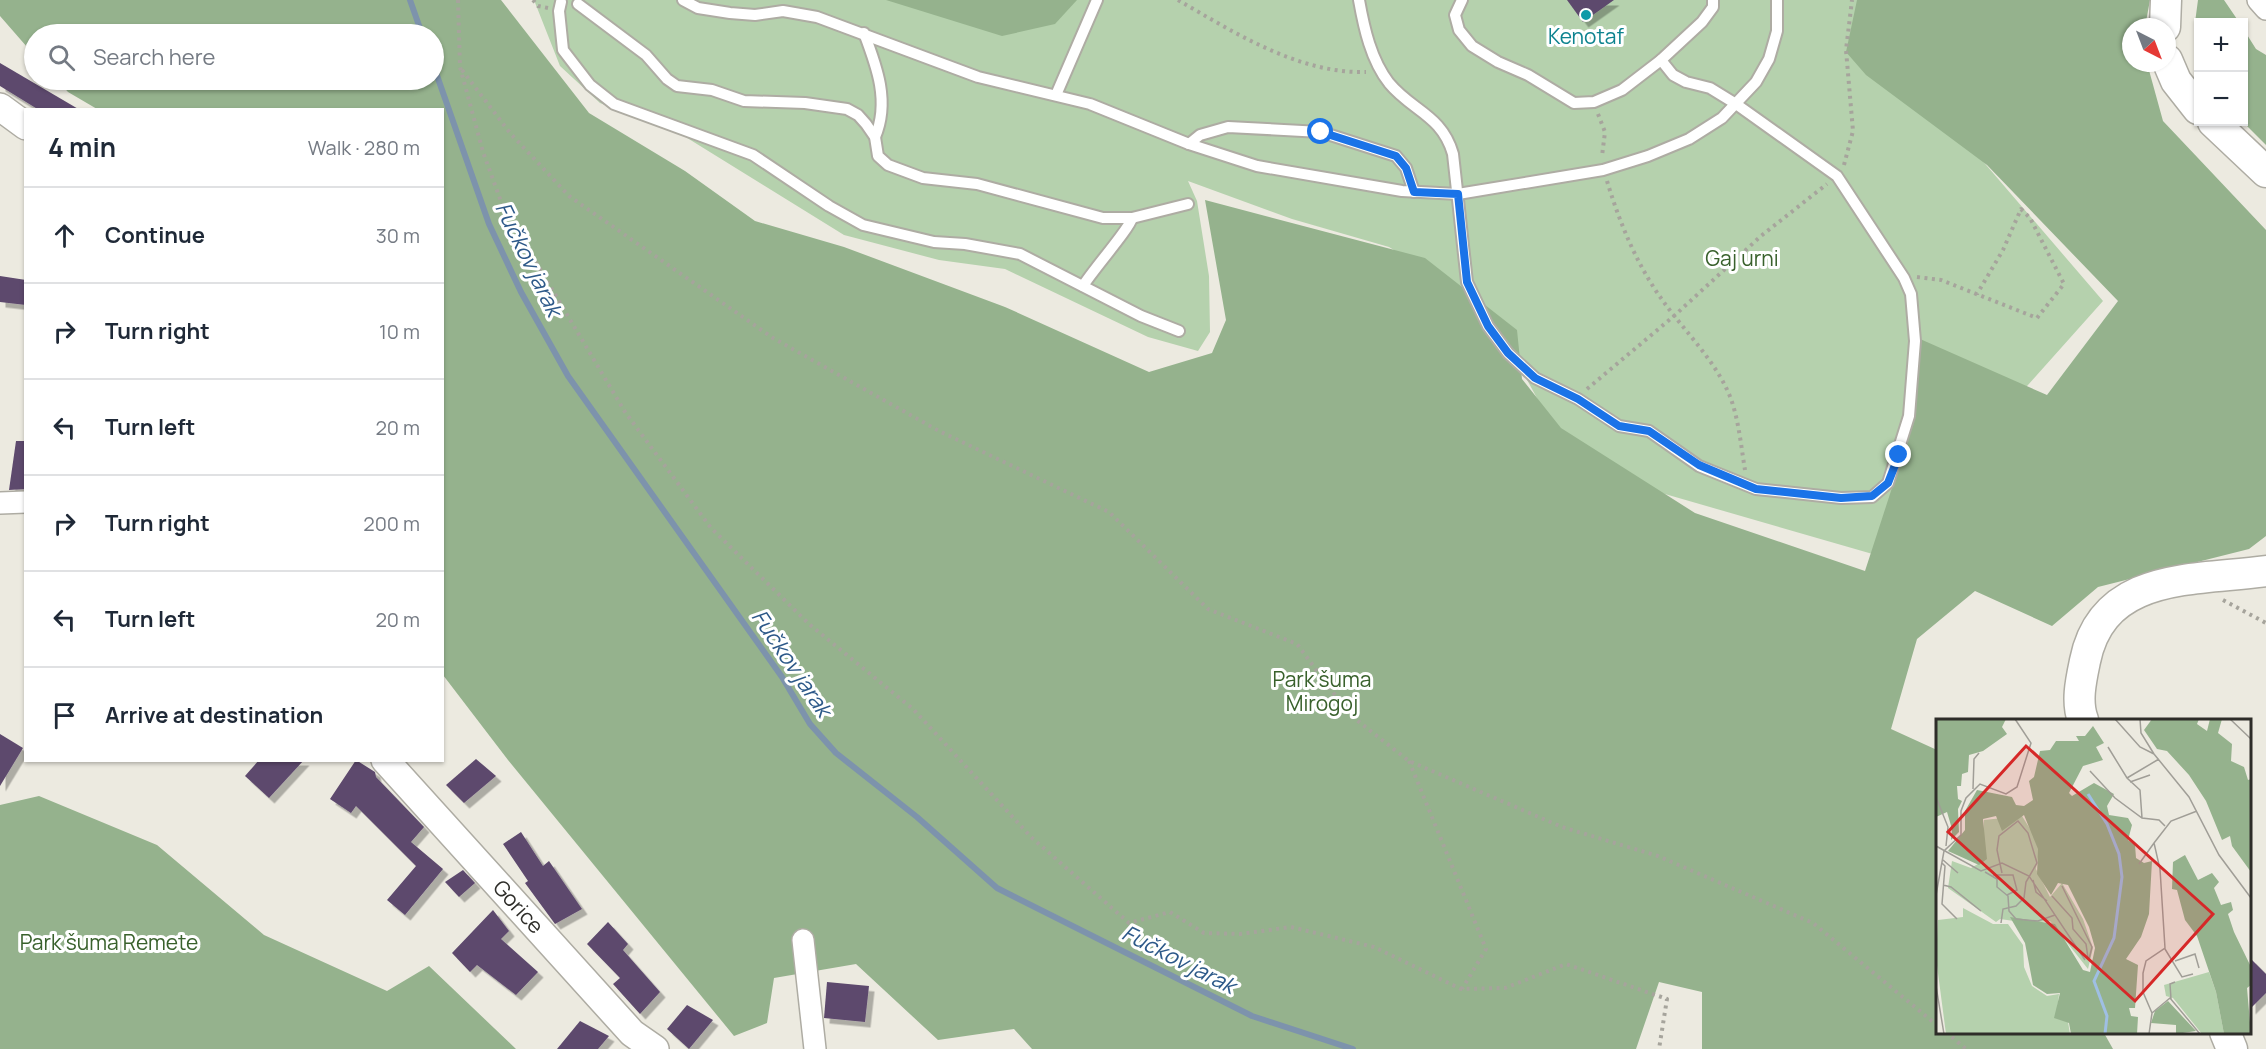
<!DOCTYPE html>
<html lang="en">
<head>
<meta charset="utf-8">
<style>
	:root { --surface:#fff; --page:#f2f2f3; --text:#1f2937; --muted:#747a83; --line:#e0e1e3 }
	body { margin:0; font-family:Manrope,sans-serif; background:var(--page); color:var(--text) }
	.controls { position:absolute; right:18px; top:18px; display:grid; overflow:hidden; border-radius:0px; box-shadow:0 2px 4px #0004 }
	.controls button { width:54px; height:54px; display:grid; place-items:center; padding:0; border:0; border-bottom:2px solid var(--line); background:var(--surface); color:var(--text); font:30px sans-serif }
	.compass { position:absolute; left:2122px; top:18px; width:54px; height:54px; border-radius:50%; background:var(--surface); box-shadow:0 2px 4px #0004; rotate:138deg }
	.stop { position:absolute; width:18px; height:18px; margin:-14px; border:4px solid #1a73e8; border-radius:50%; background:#fff }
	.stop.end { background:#1a73e8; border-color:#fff; box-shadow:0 2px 6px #0008 }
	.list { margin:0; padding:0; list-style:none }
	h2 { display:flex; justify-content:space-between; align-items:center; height:78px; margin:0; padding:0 24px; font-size:26px }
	h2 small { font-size:20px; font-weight:400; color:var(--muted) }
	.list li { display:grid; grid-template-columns:39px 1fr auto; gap:18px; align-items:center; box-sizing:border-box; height:96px; padding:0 24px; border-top:2px solid var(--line) }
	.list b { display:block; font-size:22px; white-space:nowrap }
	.list em { font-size:20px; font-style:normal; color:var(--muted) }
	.icon { flex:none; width:33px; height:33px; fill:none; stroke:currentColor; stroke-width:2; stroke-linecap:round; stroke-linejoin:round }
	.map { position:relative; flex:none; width:2266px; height:1049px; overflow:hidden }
	.search { position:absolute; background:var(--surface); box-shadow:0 2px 4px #0004; left:24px; top:24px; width:420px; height:66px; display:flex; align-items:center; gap:15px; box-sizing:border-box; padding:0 21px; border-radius:33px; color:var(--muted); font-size:22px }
	.panel { position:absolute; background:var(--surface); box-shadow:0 2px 4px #0004; left:24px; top:108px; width:420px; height:654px; border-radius:0px }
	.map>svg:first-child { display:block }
</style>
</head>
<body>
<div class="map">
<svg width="2266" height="1049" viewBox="0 0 2266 1049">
	<defs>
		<filter id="shadow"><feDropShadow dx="5.5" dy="5.5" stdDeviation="0" flood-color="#0004"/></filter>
	</defs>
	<rect width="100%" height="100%" fill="#eceae0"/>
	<path fill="#b5d1ad" d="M 534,0 L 1865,0 L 1860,18 L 2103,301 L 1876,555 L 1575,468 L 1501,332 L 1457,289 L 1389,247 L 1292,219 L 1188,181 L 1197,201 L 1209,276 L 1210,332 L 1198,351 L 1148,337 L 1005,269 L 939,260 L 844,235 L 684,136 L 600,103 L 560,66 Z"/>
	<g fill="#95b28d">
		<path d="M 0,0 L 501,0 L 589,113 L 685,171 L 755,221 L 844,247 L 1005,307 L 1149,372 L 1212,353 L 1226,320 L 1205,200 L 1425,258 L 1517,330 L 1522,379 L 1561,428 L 1695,513 L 1865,571 L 1915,417 L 1911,335 L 2047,395 L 2118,301 L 1987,165 L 1866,75 L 1846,52 L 1857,0 L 2150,0 L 2145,27 L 2131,27 L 2131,63 L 2147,63 L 2163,121 L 2266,230 L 2266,536 L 2249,549 L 2098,587 L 2052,626 L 1975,591 L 1917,639 L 1891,729 L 1937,750 L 1938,1032 L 2104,1033 L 2113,1049 L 1702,1049 L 1702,992 L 1659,982 L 1636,1049 L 1032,1049 L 1014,1029 L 938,1040 L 856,964 L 774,978 L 767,1023 L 734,1036 L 508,760 L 443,675 L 442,110 L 97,109 L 68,92 L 57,80 L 434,80 L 434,34 L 34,34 L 34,55 L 0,16 Z"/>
		<path d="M 886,0 L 1077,0 L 1055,24 L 1002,36 Z"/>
		<path d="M 2198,0 L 2224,0 L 2239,22 L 2198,22 L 2198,73 L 2194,30 Z"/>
		<path d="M 2244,30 L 2256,49 L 2266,55 L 2266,145 L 2243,122 Z"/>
		<path d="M 39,796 L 157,845 L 264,935 L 387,991 L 429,966 L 516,1049 L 0,1049 L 0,805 Z"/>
	</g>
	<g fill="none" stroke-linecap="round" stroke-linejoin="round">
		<g stroke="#7d93ac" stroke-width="6">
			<path d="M 410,0 L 422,34"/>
			<path d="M 434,67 L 489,224 L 521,292 L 568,376 L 782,677 L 810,724 L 836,753 L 917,817 L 997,888 L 1252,1016 L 1353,1049"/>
		</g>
	</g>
	<g fill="#5d496d" filter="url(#shadow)">
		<path d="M 1567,0 L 1614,0 L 1583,22 Z"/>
		<path d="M 0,63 L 80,110 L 39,110 L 0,86 Z"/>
		<path d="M 0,276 L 26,280 L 26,305 L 0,302 Z"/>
		<path d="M 16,441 L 26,441 L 26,489 L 9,490 Z"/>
		<path d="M 0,734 L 23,748 L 0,786 Z"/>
		<path d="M 476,759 L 496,776 L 464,803 L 446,785 Z"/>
		<path d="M 259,760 L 304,760 L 269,798 L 245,776 Z"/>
		<path d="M 356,760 L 375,772 L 376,777 L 424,827 L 411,842 L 443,869 L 405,915 L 387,900 L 416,866 L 356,806 L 351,813 L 330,799 Z"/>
		<path d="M 521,832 L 543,866 L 549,861 L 582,909 L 555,924 L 525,883 L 528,881 L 503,844 Z"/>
		<path d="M 463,870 L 475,883 L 459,897 L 445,882 Z"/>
		<path d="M 493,910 L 509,931 L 501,939 L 538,972 L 516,995 L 477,965 L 470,972 L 452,953 Z"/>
		<path d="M 608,922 L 628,944 L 623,950 L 660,992 L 640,1014 L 613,984 L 620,978 L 587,944 Z"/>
		<path d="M 2250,958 L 2266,974 L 2266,993 L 2250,1009 Z"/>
		<path d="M 827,982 L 869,986 L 865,1022 L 824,1018 Z"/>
		<path d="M 687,1005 L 713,1020 L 689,1049 L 667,1029 Z"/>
		<path d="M 580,1021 L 609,1036 L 598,1049 L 557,1049 Z"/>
	</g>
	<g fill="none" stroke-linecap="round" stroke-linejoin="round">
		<defs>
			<g id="service">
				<path d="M 683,0 L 698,8 L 730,13 L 755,15 L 783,11 L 817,17 L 978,77 L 1090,104 L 1189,144 L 1257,166 L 1402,191 L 1458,194 L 1603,170 L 1648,156 L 1689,139 L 1722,118 L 1756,82 L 1769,59 L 1777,31 L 1777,0"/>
				<path d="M 1359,0 C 1364,28 1371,60 1389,83 C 1412,111 1442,115 1453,154 L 1467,282 L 1488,326 L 1508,353 L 1535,378 L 1578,399 L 1619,426 L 1649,431 L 1699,466 L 1756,489 L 1841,498 L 1872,497 L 1888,483 L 1909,416 L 1915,341 L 1911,294 L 1904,278 L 1837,176 L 1736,104 L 1710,88 L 1686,82 L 1673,75 L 1661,60"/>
				<path d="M 1462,0 L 1455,15 L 1459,30 L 1472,46 L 1498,62 L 1528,75 L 1574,103 L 1594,102 L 1622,90 L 1661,60 L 1702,22 L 1713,7 L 1713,0"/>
				<path d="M 561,2 L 559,11 L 563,50 L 590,85 L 614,104 L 753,155 L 829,206 L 863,225 L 934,242 L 965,244 L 1020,254 L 1141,316 L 1179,331"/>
				<path d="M 578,4 L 646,55 L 667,79 L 677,86 L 712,90 L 744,101 L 805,103 L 847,109 L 858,115 L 866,124 L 875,137 L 878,156 L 888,165 L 923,178 L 977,184 L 1103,218 L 1132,218 L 1188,204"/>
				<path d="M 864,33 C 877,67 890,102 875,137"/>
				<path d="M 1056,95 L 1097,0"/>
				<path d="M 1189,144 L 1200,135 L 1228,127 L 1321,132 L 1396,156 L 1406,168 L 1414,192"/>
				<path d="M 1083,286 C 1092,271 1130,228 1132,218"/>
			</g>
			<g id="minor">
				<path d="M 2258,0 L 2266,9"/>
				<path d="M 0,503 L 26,502"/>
				<path d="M 803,940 L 815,1049"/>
			</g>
			<g id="tertiary">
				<path d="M 0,107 L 26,126"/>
				<path d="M 385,760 L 632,1033 L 655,1049"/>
			</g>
			<g id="secondary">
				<path d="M 2165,27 L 2166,0"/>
				<path d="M 2167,60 L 2176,81 L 2198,109"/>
				<path d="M 2213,122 L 2266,172"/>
				<path d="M 2083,720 C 2076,702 2081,680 2085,661 C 2103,571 2196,581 2266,571"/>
				<path d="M 2225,1032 L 2232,1049"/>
			</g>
		</defs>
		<use href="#service" stroke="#aeaca3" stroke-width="14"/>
		<use href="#minor" stroke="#aeaca3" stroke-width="24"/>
		<use href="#tertiary" stroke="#aeaca3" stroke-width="30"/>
		<use href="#secondary" stroke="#aeaca3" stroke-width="33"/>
		<g stroke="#a6a49c" stroke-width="4" stroke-dasharray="3 4.5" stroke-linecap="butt">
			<path d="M 458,0 L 460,67 L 483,152 L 503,207 L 625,412 L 711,528 L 809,624 L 913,709 L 1031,837 L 1129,923 L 1170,912 L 1204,933 L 1240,934 L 1291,927 L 1374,947 L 1461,989 L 1505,988 L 1566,964 L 1667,999 L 1659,1049"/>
			<path d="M 533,0 L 538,6 L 548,8"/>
			<path d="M 1178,0 C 1233,32 1299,74 1366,72"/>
			<path d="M 462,70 L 510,133 L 569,196 L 773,338 L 939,431 L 1109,512 L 1208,609 L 1297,644 L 1349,714 L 1409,761 L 1562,827 L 1658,856 L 1813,923 L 1938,1026"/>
			<path d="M 1598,114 L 1605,132 L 1602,156"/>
			<path d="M 1844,165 L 1853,131 L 1846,50 L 1852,0"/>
			<path d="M 1607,181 C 1620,224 1637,265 1663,301 C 1685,332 1717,362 1731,399 C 1739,422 1741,446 1745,470"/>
			<path d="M 1917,277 L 1941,280 L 2037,318 L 2064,284 L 2030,218 L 2021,209 L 2003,250 L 1977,294"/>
			<path d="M 1587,389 L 1674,316 L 1761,236 L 1827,184"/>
			<path d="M 2223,600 L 2266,623"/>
			<path d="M 1409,761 L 1486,949 L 1462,989"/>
			<path d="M 1946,1032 L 1966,1049"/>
		</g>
		<use href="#service" stroke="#fff" stroke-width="10"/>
		<use href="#minor" stroke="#fff" stroke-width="21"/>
		<use href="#tertiary" stroke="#fff" stroke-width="27"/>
		<use href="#secondary" stroke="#fff" stroke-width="30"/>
	</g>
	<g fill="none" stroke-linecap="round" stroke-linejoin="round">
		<path stroke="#1a73e8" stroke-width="8" d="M 1321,132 L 1396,156 L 1406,168 L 1414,192 L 1458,194 L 1467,282 L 1488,326 L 1508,353 L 1535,378 L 1578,399 L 1619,426 L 1649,431 L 1699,465 L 1756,489 L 1841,498 L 1872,496 L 1888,483 L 1899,455"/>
	</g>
	<circle fill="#0f9aa8" stroke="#fff" stroke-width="2" cx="1586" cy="15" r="6"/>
	<g text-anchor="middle" stroke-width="6" stroke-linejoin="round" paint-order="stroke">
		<g font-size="21" fill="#0d838f" stroke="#fff">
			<text x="1586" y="44">Kenotaf</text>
		</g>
		<g font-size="21" fill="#39612c" stroke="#fff">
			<text x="1742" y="266">Gaj urni</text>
			<text x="1322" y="687">Park šuma<tspan x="1322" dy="24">Mirogoj</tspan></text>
			<text x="109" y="950">Park šuma Remete</text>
		</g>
		<g font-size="21" fill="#2e2d29" stroke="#fff">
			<text transform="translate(518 907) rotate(48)" y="7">Gorice</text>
		</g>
		<g font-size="22" font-style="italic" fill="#2d5989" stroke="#fff">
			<text transform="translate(529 259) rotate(64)" y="8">Fučkov jarak</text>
			<text transform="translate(792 663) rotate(56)" y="8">Fučkov jarak</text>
			<text transform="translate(1179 959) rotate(27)" y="8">Fučkov jarak</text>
		</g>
	</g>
	<g transform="translate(1936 719)">
		<rect width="315" height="315" fill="#eceae0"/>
		<path d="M 86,97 L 104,126 L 100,150 L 114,178 L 126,164 L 147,200 L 157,229 L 152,250 L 114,202 L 92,204 L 64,200 L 60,203 L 12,169 L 16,142 L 35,149 L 47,142 L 48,101 ZM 27,189 L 57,205 L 72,205 L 87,226 L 88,248 L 96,267 L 111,277 L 123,275 L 120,299 L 132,303 L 134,315 L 10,315 L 0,239 L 2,201 L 27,198 ZM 273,253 L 280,273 L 288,315 L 266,315 L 237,279 L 230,277 L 228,266 Z" fill="#b5d1ad"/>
		<path d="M 0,0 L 70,0 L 66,8 L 71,15 L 47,32 L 33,36 L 32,53 L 26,55 L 25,67 L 21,67 L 22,80 L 26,82 L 22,90 L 23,113 L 15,121 L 16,110 L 11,93 L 0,98 ZM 216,0 L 263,0 L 261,5 L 271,12 L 274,0 L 286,0 L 282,14 L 296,25 L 295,42 L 308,48 L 312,61 L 315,60 L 315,153 L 296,127 L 294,117 L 286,121 L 270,82 L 253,56 L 231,32 L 221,30 L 208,11 ZM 157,7 L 168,24 L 160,28 L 167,41 L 147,47 L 133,74 L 136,77 L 158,64 L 178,75 L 171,87 L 173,96 L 192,99 L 196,106 L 192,121 L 199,126 L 200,139 L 208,144 L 216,142 L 213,195 L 205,218 L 190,240 L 202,246 L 199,289 L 193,289 L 195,297 L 202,298 L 201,315 L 135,315 L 133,304 L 118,299 L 124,274 L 111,275 L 97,266 L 89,224 L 74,198 L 119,205 L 147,251 L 154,253 L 159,229 L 153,208 L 132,166 L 122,164 L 115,176 L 101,155 L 102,130 L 88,96 L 66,112 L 60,97 L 47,100 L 51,140 L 43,146 L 12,132 L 29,111 L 29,92 L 41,71 L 76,78 L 80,86 L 88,87 L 97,81 L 93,62 L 98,58 L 104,32 L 114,31 L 120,22 L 143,22 L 140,17 L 149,17 ZM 249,136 L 262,161 L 276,154 L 283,163 L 278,169 L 285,186 L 295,183 L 297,191 L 292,195 L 298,213 L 315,248 L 315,266 L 311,269 L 315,315 L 288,315 L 280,273 L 261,217 L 249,201 L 241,171 L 236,170 L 237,143 ZM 232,282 L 260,312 L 240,315 L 240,306 L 215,304 L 219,292 Z" fill="#95b28d"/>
		<path fill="none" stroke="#9fbfe4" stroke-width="3" d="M 152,75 L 171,105 L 183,135 L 186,158 L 178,219 L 158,262 L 171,297 L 169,315"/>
		<path fill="none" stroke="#a09e97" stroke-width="1.5" d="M 179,0 L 204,28 L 218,35M 204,0 L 205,14 L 218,35M 294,0 L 315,20M 172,28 L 191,59 L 204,71 L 206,99M 218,35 L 253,78 L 283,136 L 315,179M 154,52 L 179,79 L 206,99 L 223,101 L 229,107M 191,59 L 223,40M 194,63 L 214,56M 37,70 L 38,40 L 43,34M 0,78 L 12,108 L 10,127M 0,127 L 45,152 L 66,144 L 93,157 L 149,241M 7,141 L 22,154M 6,144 L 9,147 L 6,185 L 21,200M 203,145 L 218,124M 49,153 L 61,160 L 61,168 L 72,177 L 73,192 L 80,200 L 102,202 L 119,196M 57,156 L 77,156 L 81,171 L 71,176M 97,161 L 100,173 L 111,182M 7,166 L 15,168 L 45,192M 126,167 L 156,228 L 153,240M 0,176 L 8,132 L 25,116 L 25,92 L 30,79 L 44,65 L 70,75 L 81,68 L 95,24 L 79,0M 116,177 L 136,199 L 137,210 L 150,225 L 152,239M 65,204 L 67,190 L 80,187 L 88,179 L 90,163 L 101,144 L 92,114 L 82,102 L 63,117 L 61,131 L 66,154M 229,230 L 246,258 L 257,255M 239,242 L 259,235 L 263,249M 0,267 L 8,315M 235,280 L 234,265 L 239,263M 216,294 L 234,279 L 264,315M 213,315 L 216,294 L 207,273 L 207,254 L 210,242 L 229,229 L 224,150 L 218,124 L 235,102 L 261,92"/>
		<path fill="#d62828" fill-opacity="0.15" stroke="#d62828" stroke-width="3" d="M 90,27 L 277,195 L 199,282 L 12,113 Z"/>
		<rect width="315" height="315" fill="none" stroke="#2e2d29" stroke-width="3"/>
	</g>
</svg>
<div class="controls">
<button>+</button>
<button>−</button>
</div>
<svg class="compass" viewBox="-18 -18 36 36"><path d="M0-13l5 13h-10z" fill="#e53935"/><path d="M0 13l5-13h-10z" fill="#747a83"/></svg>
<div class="stop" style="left:1321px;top:132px"></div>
<div class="stop end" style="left:1899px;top:455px"></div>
<div class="search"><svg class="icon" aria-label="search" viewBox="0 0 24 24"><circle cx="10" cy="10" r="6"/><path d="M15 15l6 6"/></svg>Search here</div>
<section class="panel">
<h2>4 min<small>Walk · 280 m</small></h2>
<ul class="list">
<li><svg class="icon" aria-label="ahead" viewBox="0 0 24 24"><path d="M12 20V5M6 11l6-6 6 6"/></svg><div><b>Continue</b></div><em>30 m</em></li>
<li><svg class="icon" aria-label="right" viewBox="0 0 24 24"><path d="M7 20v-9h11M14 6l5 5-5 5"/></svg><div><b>Turn right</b></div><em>10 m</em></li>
<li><svg class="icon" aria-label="left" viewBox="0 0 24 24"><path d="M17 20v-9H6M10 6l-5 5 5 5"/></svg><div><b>Turn left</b></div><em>20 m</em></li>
<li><svg class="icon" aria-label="right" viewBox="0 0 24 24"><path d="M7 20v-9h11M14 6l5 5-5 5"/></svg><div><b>Turn right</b></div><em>200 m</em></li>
<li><svg class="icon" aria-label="left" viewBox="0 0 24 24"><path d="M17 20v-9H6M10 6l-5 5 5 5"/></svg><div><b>Turn left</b></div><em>20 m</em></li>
<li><svg class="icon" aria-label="arrive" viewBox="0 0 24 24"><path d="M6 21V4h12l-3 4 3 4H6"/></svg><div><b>Arrive at destination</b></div></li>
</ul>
</section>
</div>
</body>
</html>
